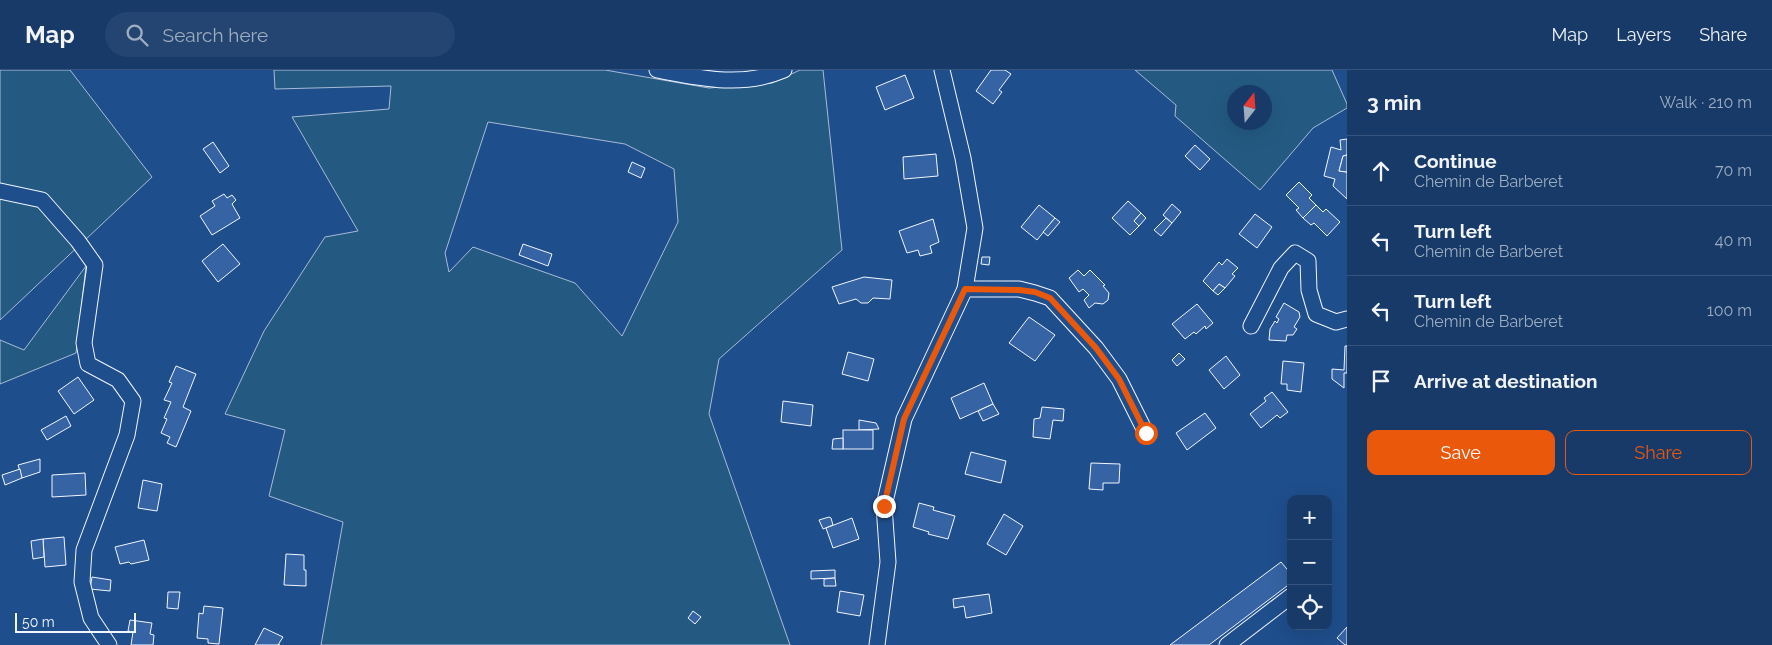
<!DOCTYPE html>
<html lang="en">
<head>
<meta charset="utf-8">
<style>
	:root { --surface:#173a69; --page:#244571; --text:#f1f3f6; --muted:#9eadc0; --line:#36547d; --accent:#ea580c }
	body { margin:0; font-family:Raleway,sans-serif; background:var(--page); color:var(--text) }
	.controls { position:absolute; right:15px; bottom:15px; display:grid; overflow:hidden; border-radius:10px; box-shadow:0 5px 20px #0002 }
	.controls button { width:45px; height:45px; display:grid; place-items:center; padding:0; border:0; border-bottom:1px solid var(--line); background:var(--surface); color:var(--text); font:25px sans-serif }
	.compass { position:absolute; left:1227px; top:15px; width:45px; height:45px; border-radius:50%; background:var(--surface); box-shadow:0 5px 20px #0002; rotate:17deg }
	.scale { position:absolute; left:15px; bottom:12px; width:121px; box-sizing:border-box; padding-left:5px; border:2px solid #f2f6ff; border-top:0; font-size:14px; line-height:18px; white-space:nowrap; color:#f2f6ff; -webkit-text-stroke:4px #1f4e8c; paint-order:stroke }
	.stop { position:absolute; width:15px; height:15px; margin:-11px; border:4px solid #ea580c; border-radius:50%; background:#fff }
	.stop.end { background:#ea580c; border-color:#fff; box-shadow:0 1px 5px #0008 }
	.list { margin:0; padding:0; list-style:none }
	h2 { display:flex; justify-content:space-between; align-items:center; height:65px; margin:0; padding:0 20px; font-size:21px }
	h2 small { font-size:16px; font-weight:400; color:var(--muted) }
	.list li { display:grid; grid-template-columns:32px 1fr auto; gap:15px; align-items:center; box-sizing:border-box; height:70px; padding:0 20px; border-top:1px solid var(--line) }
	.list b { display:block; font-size:19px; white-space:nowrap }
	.list p { margin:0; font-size:16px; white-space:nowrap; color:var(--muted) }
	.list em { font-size:16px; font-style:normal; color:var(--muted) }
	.actions { display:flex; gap:10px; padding:15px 20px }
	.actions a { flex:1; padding:11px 0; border:1px solid var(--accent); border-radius:10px; text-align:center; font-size:18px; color:var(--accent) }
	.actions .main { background:var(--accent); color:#fff }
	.icon { flex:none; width:28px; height:28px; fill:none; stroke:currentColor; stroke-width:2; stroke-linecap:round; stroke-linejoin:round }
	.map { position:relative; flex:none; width:1347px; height:575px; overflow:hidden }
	header { display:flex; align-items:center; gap:30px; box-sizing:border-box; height:70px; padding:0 25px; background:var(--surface); border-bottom:1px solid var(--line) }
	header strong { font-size:24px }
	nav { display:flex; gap:28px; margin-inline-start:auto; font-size:18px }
	.search { width:350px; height:45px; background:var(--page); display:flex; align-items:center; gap:12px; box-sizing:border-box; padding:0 18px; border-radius:28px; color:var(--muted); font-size:19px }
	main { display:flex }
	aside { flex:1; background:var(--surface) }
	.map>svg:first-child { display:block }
</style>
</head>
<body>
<header>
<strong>Map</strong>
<div class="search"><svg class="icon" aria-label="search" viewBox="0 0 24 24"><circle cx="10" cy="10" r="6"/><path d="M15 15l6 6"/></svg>Search here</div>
<nav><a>Map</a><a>Layers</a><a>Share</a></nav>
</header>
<main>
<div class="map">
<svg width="1347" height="575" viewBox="0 0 1347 575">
	<rect width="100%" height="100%" fill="#1f4e8c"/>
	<g fill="#245a82" stroke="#a8bbd7" fill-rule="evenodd">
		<path d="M 0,0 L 70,0 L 152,107 L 0,250 Z"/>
		<path d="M 274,0 L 605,0 L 709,18 L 772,13 L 800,0 L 823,0 L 842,180 L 719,289 L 709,344 L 790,575 L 321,575 L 343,452 L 269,426 L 285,360 L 225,344 L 264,261 L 325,167 L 358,161 L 292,47 L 389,39 L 391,16 L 275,19 ZM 488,52 L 625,74 L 674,99 L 678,152 L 622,266 L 575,213 L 473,177 L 449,202 L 445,183 Z"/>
		<path d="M 1135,0 L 1332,0 L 1347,34 L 1347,38 L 1313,58 L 1260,120 L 1175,46 L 1176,35 ZM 1234,22 L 1264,22 L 1264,52 L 1234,52 Z"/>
		<path d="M 86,196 L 76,283 L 0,314 L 0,270 L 24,280 Z"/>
	</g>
	<g fill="#3563a3" stroke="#f2f6ff">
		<path d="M 991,0 L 1005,0 L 1011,4 L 999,20 L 1002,22 L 993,34 L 976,21 Z"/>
		<path d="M 905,5 L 914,28 L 885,40 L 876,17 Z"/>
		<path d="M 1347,69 L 1347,85 L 1343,86 L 1339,101 L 1347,102 L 1347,129 L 1333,116 L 1335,109 L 1324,106 L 1331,77 L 1341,80 L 1340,70 Z"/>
		<path d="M 213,72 L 229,96 L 220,103 L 203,79 Z"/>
		<path d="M 1195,75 L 1210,89 L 1200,100 L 1185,86 Z"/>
		<path d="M 936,84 L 938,106 L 904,109 L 903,87 Z"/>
		<path d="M 1347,85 L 1347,102 L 1339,101 L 1343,86 Z"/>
		<path d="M 632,92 L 645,98 L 641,108 L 628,102 Z"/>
		<path d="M 1299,112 L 1312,125 L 1309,128 L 1316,135 L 1303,148 L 1296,140 L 1299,138 L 1286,125 Z"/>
		<path d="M 224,124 L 227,128 L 232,125 L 236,130 L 232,134 L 240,148 L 212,165 L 200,146 L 215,136 L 212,131 Z"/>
		<path d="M 1128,131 L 1141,143 L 1134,151 L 1139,156 L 1130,165 L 1112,148 Z"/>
		<path d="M 1172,134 L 1181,142 L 1172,153 L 1163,145 Z"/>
		<path d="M 1039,135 L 1055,148 L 1037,170 L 1021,157 Z"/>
		<path d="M 1316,135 L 1323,142 L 1326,139 L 1340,152 L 1327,166 L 1314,153 L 1311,155 L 1303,148 Z"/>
		<path d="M 1141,143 L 1146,148 L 1139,156 L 1134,151 Z"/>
		<path d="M 1255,144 L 1272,157 L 1257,178 L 1239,164 Z"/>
		<path d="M 1055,148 L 1060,152 L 1048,166 L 1043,162 Z"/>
		<path d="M 1166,148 L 1172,153 L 1161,166 L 1154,160 Z"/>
		<path d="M 933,149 L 939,172 L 930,176 L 932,183 L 920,186 L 918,180 L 907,183 L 899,161 Z"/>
		<path d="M 223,174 L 240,194 L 218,212 L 202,191 Z"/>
		<path d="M 523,174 L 552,184 L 548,196 L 519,185 Z"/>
		<path d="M 982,187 L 990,187 L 989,195 L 981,194 Z"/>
		<path d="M 1227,189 L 1238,198 L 1232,204 L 1235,206 L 1225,218 L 1219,214 L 1213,221 L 1203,211 L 1219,192 L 1222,195 Z"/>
		<path d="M 1078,200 L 1084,206 L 1090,200 L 1105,215 L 1103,216 L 1109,223 L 1108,230 L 1103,234 L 1095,233 L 1089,238 L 1084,230 L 1089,225 L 1083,219 L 1079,222 L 1069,208 Z"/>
		<path d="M 864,207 L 892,210 L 890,229 L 873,228 L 868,233 L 861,233 L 856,229 L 839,234 L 832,217 Z"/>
		<path d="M 1219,214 L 1225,218 L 1218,225 L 1213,221 Z"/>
		<path d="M 1284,233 L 1299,242 L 1300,247 L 1294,257 L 1297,259 L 1293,265 L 1287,265 L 1286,271 L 1269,270 L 1270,259 L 1275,251 L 1277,253 L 1279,249 L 1276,247 Z"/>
		<path d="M 1197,234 L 1213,253 L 1206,259 L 1205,256 L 1196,264 L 1194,262 L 1185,269 L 1172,254 Z"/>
		<path d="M 1029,247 L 1055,265 L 1035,291 L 1009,273 Z"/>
		<path d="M 1345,276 L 1347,276 L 1347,303 L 1344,303 L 1344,318 L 1332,309 L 1332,299 L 1344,300 Z"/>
		<path d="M 848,282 L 874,289 L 868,311 L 842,304 Z"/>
		<path d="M 1179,283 L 1185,289 L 1177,296 L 1172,290 Z"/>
		<path d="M 1226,286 L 1240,305 L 1224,319 L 1209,300 Z"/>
		<path d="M 1283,291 L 1304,293 L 1301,322 L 1287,320 L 1287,314 L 1281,314 Z"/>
		<path d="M 176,296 L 196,304 L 183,337 L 191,341 L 176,377 L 167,373 L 170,367 L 161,363 L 167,349 L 164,348 L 171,332 L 164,330 L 172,313 L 169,312 Z"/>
		<path d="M 78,307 L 94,330 L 74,344 L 58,321 Z"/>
		<path d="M 984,313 L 993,334 L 960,349 L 951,328 Z"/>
		<path d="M 1272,322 L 1288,342 L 1280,348 L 1277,345 L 1261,358 L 1250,344 L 1266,331 L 1264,328 Z"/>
		<path d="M 783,331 L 813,335 L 811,356 L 781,352 Z"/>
		<path d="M 993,334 L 999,344 L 983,351 L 978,341 Z"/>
		<path d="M 1042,337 L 1064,339 L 1063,351 L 1053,350 L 1050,369 L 1033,367 L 1034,349 L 1040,348 Z"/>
		<path d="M 1205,343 L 1216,358 L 1187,380 L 1176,363 Z"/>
		<path d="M 66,346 L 71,356 L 47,370 L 41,360 Z"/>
		<path d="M 859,350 L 876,353 L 879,359 L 859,360 Z"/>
		<rect x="843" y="360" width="30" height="19"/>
		<path d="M 843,368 L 843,379 L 832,379 L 833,369 Z"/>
		<path d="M 971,382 L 1006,391 L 1001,413 L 965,404 Z"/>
		<path d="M 40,389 L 40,402 L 22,408 L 18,395 Z"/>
		<path d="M 1091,393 L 1120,394 L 1119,413 L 1103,413 L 1103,420 L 1089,419 Z"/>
		<path d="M 20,399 L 22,408 L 5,415 L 2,405 Z"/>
		<path d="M 85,403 L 86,425 L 52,427 L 52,405 Z"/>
		<path d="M 143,410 L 162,414 L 157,441 L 138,438 Z"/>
		<path d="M 919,433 L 934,437 L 933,440 L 955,446 L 948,469 L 928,464 L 929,462 L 913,457 Z"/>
		<path d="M 1004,444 L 1023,456 L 1006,485 L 987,474 Z"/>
		<path d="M 829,447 L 831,448 L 833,455 L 823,459 L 819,450 Z"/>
		<path d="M 852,448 L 859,469 L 833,478 L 826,458 Z"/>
		<path d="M 64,467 L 66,495 L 45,497 L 43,469 Z"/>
		<path d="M 43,469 L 44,487 L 33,489 L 31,471 Z"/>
		<path d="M 144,470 L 149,490 L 131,494 L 129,492 L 120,494 L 115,477 Z"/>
		<path d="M 286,484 L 304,485 L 304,500 L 306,500 L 306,516 L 284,515 Z"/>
		<path d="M 1281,492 L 1291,504 L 1291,513 L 1209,575 L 1170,575 Z"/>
		<path d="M 835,500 L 835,508 L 811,509 L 811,501 Z"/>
		<path d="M 92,507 L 111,510 L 110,521 L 90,519 Z"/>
		<path d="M 835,508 L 836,516 L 824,516 L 824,509 Z"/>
		<path d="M 840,521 L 864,525 L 860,546 L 837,542 Z"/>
		<path d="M 168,522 L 180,522 L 178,539 L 167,538 Z"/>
		<path d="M 989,524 L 992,543 L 966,548 L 964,536 L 954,538 L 953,529 Z"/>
		<path d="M 204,536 L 223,538 L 219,574 L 208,573 L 208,569 L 197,568 L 199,543 L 203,544 Z"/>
		<path d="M 693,541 L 701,547 L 695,554 L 688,548 Z"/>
		<path d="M 130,550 L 152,553 L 150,564 L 154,565 L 153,575 L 131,575 L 133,562 L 128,561 Z"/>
		<path d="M 1347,557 L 1347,575 L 1345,575 L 1337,568 Z"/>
		<path d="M 264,558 L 283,567 L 278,575 L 280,575 L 255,575 Z"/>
	</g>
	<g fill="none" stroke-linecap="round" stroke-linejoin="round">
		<defs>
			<g id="minor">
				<path d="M 657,0 C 699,8 743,18 784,0"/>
				<path d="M 0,121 L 42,130 L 78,171 L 95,195 L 84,273 L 88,294 L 118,310 L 133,331 L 127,365 L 84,480 L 82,512 L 91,548 L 109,575"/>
				<path d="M 965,219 L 1019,219 L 1035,223 L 1050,228 L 1096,278 L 1119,309 L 1146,363"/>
				<path d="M 1251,256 L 1281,198 L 1295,183 L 1308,191 L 1309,220 L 1316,244 L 1336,252 L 1347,249"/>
				<path d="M 877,575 L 888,492 L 884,436 L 904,349 L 965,219 L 975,158 L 963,88 L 942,0"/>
				<path d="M 1227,575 L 1291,526"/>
			</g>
		</defs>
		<use href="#minor" stroke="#f2f6ff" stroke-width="17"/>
		<use href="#minor" stroke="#1f4e8c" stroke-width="15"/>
	</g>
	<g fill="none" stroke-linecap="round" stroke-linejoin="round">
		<path stroke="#ea580c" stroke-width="6" d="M 884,436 L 904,349 L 965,219 L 1019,220 L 1035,222 L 1050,228 L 1096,278 L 1119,309 L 1146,363"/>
	</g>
</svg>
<div class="controls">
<button>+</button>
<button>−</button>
<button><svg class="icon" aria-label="locate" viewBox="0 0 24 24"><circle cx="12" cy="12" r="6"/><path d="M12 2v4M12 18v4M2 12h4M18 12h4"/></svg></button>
</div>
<svg class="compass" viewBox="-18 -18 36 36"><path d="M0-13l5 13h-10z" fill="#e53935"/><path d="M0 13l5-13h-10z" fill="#9eadc0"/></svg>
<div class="scale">50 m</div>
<div class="stop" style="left:1146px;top:363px"></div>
<div class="stop end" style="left:884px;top:436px"></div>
</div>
<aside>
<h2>3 min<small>Walk · 210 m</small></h2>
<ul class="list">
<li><svg class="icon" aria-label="ahead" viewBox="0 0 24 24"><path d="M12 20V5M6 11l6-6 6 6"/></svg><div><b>Continue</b><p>Chemin de Barberet</p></div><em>70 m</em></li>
<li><svg class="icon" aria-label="left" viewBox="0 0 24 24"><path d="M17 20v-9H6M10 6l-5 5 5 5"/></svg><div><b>Turn left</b><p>Chemin de Barberet</p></div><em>40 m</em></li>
<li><svg class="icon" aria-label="left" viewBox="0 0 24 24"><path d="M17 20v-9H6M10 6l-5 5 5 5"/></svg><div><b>Turn left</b><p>Chemin de Barberet</p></div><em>100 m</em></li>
<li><svg class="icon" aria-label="arrive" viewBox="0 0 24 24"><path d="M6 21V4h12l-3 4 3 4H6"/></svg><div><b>Arrive at destination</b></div></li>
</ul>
<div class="actions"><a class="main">Save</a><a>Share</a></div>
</aside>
</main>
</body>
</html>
